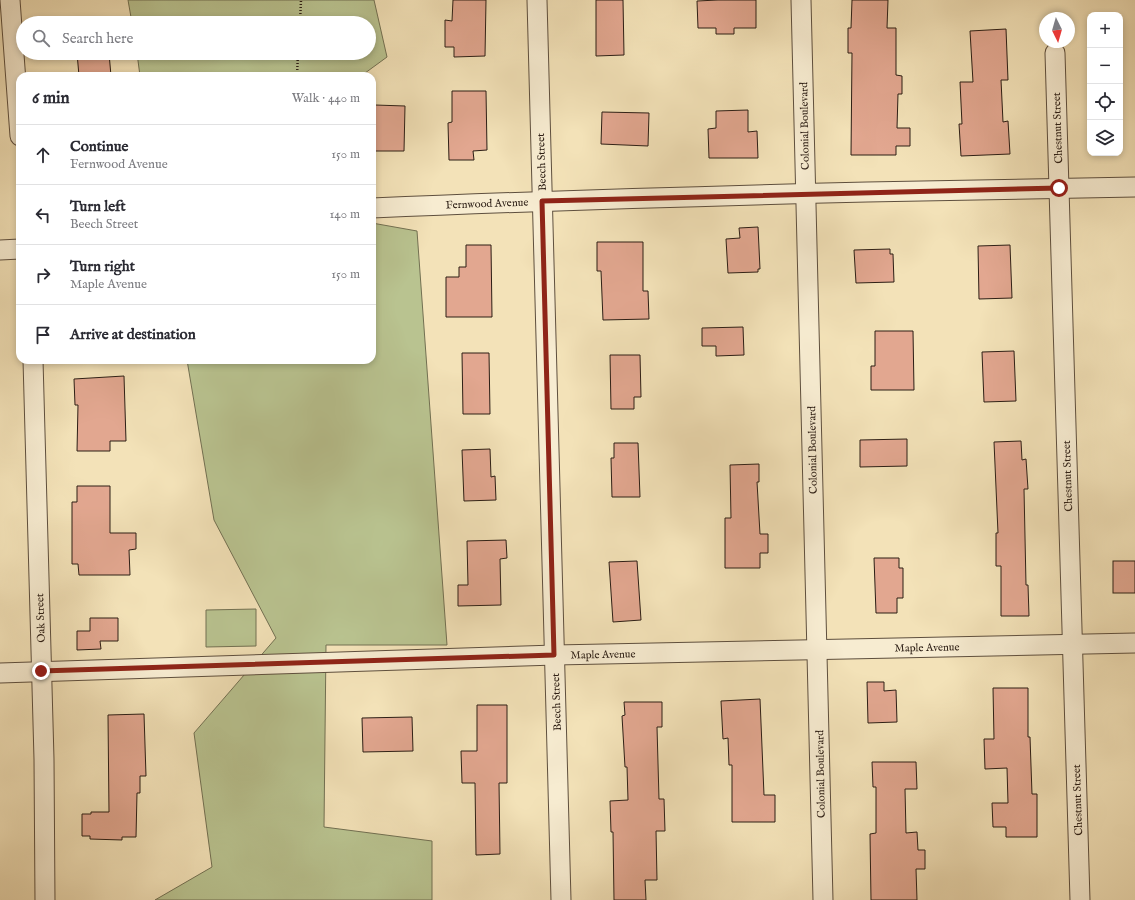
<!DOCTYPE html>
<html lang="en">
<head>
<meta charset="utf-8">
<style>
	:root { --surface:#fff; --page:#f7f7f7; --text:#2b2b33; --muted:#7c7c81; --line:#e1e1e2 }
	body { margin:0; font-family:"IM FELL English",serif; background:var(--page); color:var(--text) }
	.controls { position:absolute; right:12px; top:12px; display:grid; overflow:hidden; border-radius:8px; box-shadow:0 2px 6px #0003 }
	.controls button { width:36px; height:36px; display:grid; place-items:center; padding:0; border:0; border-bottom:1px solid var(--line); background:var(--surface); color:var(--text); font:20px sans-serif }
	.compass { position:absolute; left:1039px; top:12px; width:36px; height:36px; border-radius:50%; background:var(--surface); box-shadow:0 2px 6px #0003; rotate:175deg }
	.stop { position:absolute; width:12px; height:12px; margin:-9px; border:3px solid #8f2418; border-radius:50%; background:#fff }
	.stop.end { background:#8f2418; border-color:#fff; box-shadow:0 1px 4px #0008 }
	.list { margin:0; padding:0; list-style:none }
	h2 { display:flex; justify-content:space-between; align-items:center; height:52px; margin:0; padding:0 16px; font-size:17px }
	h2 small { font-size:13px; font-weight:400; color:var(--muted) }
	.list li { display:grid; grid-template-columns:26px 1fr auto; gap:12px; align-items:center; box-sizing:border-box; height:60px; padding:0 16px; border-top:1px solid var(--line) }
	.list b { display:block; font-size:15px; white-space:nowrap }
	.list p { margin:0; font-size:13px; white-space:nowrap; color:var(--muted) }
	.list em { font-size:13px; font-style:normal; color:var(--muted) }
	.icon { flex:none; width:22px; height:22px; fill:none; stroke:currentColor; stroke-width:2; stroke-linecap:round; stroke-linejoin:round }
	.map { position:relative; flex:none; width:1135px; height:900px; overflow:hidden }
	.search { position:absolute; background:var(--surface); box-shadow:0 2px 6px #0003; left:16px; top:16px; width:360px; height:44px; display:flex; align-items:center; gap:10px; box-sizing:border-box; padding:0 14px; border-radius:22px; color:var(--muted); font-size:15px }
	.panel { position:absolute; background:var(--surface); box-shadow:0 2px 6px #0003; left:16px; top:72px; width:360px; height:292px; border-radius:12px }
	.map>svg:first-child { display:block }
</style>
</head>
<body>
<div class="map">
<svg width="1135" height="900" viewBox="0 0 1135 900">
	<rect width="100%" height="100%" fill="#f3e2b8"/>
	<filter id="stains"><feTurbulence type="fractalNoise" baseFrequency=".005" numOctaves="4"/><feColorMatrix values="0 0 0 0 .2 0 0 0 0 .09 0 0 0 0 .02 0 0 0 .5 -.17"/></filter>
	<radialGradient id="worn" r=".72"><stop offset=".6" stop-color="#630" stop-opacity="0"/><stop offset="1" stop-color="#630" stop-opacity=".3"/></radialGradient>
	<g fill="#b9c390" stroke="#727052">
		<path d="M 128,0 L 374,0 L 387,57 L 361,76 L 140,76 L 137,53 L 369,53 L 369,23 L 132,23 Z"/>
		<path d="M 372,223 L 417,231 L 447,645 L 326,645 L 324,827 L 432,841 L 432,900 L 155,900 L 212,867 L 194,733 L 276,638 L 214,520 L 187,360 L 372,360 Z"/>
		<path d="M 256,609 L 256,646 L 206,647 L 206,610 Z"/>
	</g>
	<g fill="#e2a790" stroke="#2c1e15">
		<path d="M 453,0 L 486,0 L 485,56 L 454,57 L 454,47 L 445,47 L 445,20 L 452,21 Z"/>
		<path d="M 596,0 L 623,0 L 624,55 L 596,56 Z"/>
		<path d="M 718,0 L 756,0 L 756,28 L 734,28 L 734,34 L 716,34 L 716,28 L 698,28 L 697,1 Z"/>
		<path d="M 852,0 L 888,0 L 887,28 L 896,28 L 896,75 L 902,76 L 902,94 L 898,94 L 897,128 L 910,128 L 910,146 L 896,146 L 896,155 L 851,155 L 852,53 L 848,53 L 848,28 L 851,28 Z"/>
		<path d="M 1006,29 L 1008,80 L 1001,80 L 1003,122 L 1008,121 L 1010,154 L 961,156 L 959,124 L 962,124 L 960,82 L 973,82 L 970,31 Z"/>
		<path d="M 77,53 L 109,53 L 111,76 L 79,76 Z"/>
		<path d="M 452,91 L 486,91 L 487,150 L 473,151 L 474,160 L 449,160 L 448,123 L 452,122 Z"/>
		<path d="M 375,105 L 405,106 L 404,151 L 375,151 Z"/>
		<path d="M 748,110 L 748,132 L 757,131 L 758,158 L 709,158 L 708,129 L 716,128 L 716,111 Z"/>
		<path d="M 602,112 L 649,113 L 648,146 L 601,144 Z"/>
		<path d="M 758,227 L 760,269 L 758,269 L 758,272 L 728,273 L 726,239 L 740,238 L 739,228 Z"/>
		<path d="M 597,242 L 643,242 L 643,291 L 648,291 L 649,319 L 603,320 L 601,271 L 597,271 Z"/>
		<path d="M 466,245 L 491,245 L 492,317 L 446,317 L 446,277 L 459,277 L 459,267 L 466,267 Z"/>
		<path d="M 1010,245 L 1012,298 L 979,299 L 978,246 Z"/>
		<path d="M 890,249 L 890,254 L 893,254 L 894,282 L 856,283 L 854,250 Z"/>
		<path d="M 743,327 L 744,355 L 716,356 L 716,346 L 702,346 L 702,328 Z"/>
		<path d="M 875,331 L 913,331 L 914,390 L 871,390 L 871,366 L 875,366 Z"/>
		<path d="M 1014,351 L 1016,401 L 984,402 L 982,352 Z"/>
		<path d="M 462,353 L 489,353 L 490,414 L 463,414 Z"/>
		<path d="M 610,355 L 640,355 L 641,397 L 634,397 L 634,409 L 611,409 Z"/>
		<path d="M 124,376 L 126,441 L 110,441 L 110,451 L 77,451 L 78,405 L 75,405 L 74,379 Z"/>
		<path d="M 907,439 L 907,466 L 860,467 L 860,440 Z"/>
		<path d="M 1021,441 L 1022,460 L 1026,459 L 1028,489 L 1024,489 L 1026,585 L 1028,585 L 1029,616 L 1001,616 L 1001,566 L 996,566 L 996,533 L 998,533 L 994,442 Z"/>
		<path d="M 614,443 L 638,443 L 640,497 L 612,497 L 611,458 L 614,458 Z"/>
		<path d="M 490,449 L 491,477 L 495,476 L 496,500 L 464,501 L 462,450 Z"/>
		<path d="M 759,464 L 759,482 L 757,482 L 760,534 L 768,534 L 768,553 L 760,553 L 760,568 L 725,568 L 725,518 L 731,518 L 730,465 Z"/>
		<path d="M 77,486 L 110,486 L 110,533 L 136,533 L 136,549 L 129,550 L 130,575 L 79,575 L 78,564 L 72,564 L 72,502 L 77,502 Z"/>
		<path d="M 506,540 L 507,558 L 500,559 L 501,605 L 458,606 L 458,585 L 468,585 L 467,541 Z"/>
		<path d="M 874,558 L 899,558 L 899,568 L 903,568 L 903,598 L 897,598 L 897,613 L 876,613 Z"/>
		<path d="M 637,561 L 641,620 L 613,622 L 609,562 Z"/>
		<rect x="1113" y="561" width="22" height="32"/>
		<path d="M 90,618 L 118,618 L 118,641 L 100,641 L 101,649 L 77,650 L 77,631 L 90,631 Z"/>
		<path d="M 867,682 L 884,682 L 884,691 L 896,690 L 897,722 L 868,723 Z"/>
		<path d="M 993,688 L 1028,688 L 1028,737 L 1030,737 L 1032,794 L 1037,794 L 1037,837 L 1006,837 L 1006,827 L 993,827 L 992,803 L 1008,803 L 1007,768 L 985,769 L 984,739 L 994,739 Z"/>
		<path d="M 760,699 L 764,795 L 775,795 L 775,822 L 732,822 L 732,765 L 729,765 L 728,738 L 723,739 L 721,701 Z"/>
		<path d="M 624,702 L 662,702 L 662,727 L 657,727 L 659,799 L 664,799 L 665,831 L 656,831 L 657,880 L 645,880 L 646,900 L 614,900 L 613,832 L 611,832 L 610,801 L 628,800 L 627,767 L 625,767 L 622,716 L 625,715 Z"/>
		<path d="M 477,705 L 507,705 L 507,783 L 499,783 L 500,854 L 476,855 L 475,783 L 462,783 L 461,751 L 477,751 Z"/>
		<path d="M 144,714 L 146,776 L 140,776 L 140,793 L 137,793 L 136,837 L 122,837 L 122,840 L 90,839 L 90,836 L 82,836 L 82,814 L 91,814 L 91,812 L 109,812 L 108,715 Z"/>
		<path d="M 412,717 L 413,751 L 363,752 L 362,718 Z"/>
		<path d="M 872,762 L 916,762 L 917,789 L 905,789 L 906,833 L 917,832 L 918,850 L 925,850 L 925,869 L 916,869 L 917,900 L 871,900 L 870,834 L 876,833 L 876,787 L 873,787 Z"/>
	</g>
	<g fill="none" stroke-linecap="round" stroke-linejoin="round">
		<defs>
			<g id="minor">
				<path d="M 10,0 L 20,136"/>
				<path d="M 537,0 L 561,900"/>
				<path d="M 801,0 L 823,900"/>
				<path d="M 1055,53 L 1080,900"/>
				<path d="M 372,208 C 537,201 702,196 867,192 C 956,190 1045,188 1135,187"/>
				<path d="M 0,250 L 20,249"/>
				<path d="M 33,360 L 44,759 L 45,900"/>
				<path d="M 0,673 L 555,655 L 1135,643"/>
			</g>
		</defs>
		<use href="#minor" stroke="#5e4f3e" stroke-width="21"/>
		<g stroke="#2c1e15" stroke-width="2.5" stroke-dasharray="1 2" stroke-linecap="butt">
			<path d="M 300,23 L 301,0"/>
			<path d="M 297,76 L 298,53"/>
		</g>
		<use href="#minor" stroke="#f7ecd1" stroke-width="19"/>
	</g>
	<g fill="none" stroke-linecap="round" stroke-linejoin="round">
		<path stroke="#8f2418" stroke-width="5" d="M 41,671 L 554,655 L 542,201 L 1059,188"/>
	</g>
	<g text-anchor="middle" stroke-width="3.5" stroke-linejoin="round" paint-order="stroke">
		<g font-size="11" fill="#2c1e15" stroke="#f7ecd1">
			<text transform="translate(804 126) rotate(-91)" y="4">Colonial Boulevard</text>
			<text transform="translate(1057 128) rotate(-92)" y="4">Chestnut Street</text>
			<text transform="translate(541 162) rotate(-92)" y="4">Beech Street</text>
			<text transform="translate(487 203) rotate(-2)" y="4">Fernwood Avenue</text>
			<text transform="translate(812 450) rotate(-91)" y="4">Colonial Boulevard</text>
			<text transform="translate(1067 476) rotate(-92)" y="4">Chestnut Street</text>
			<text transform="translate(40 618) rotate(-92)" y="4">Oak Street</text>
			<text transform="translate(927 647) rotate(-1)" y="4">Maple Avenue</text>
			<text transform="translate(603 654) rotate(-1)" y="4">Maple Avenue</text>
			<text transform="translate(556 702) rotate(-92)" y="4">Beech Street</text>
			<text transform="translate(820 774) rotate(-91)" y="4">Colonial Boulevard</text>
			<text transform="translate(1077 800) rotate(-92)" y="4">Chestnut Street</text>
		</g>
	</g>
	<rect width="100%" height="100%" filter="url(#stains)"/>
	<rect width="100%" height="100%" fill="url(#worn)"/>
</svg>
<div class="controls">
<button>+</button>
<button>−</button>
<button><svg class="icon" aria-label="locate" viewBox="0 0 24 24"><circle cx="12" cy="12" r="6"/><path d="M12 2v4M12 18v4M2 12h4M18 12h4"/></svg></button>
<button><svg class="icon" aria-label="layers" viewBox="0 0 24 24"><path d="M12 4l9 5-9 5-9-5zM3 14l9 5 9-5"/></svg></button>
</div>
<svg class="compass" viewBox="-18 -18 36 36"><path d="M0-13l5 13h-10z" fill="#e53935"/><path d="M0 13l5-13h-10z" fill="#7c7c81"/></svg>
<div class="stop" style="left:1059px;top:188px"></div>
<div class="stop end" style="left:41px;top:671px"></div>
<div class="search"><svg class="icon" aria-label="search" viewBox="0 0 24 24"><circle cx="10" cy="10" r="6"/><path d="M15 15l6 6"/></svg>Search here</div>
<section class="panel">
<h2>6 min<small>Walk · 440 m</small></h2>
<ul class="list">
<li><svg class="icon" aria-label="ahead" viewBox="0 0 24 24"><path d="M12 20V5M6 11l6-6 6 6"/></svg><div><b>Continue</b><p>Fernwood Avenue</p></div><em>150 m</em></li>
<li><svg class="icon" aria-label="left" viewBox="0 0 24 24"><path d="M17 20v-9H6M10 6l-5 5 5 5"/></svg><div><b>Turn left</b><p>Beech Street</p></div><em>140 m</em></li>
<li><svg class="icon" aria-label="right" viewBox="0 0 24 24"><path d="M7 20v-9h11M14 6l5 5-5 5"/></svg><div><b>Turn right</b><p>Maple Avenue</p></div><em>150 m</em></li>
<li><svg class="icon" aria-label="arrive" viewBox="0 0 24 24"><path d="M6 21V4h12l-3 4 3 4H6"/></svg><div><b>Arrive at destination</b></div></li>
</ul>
</section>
</div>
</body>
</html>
